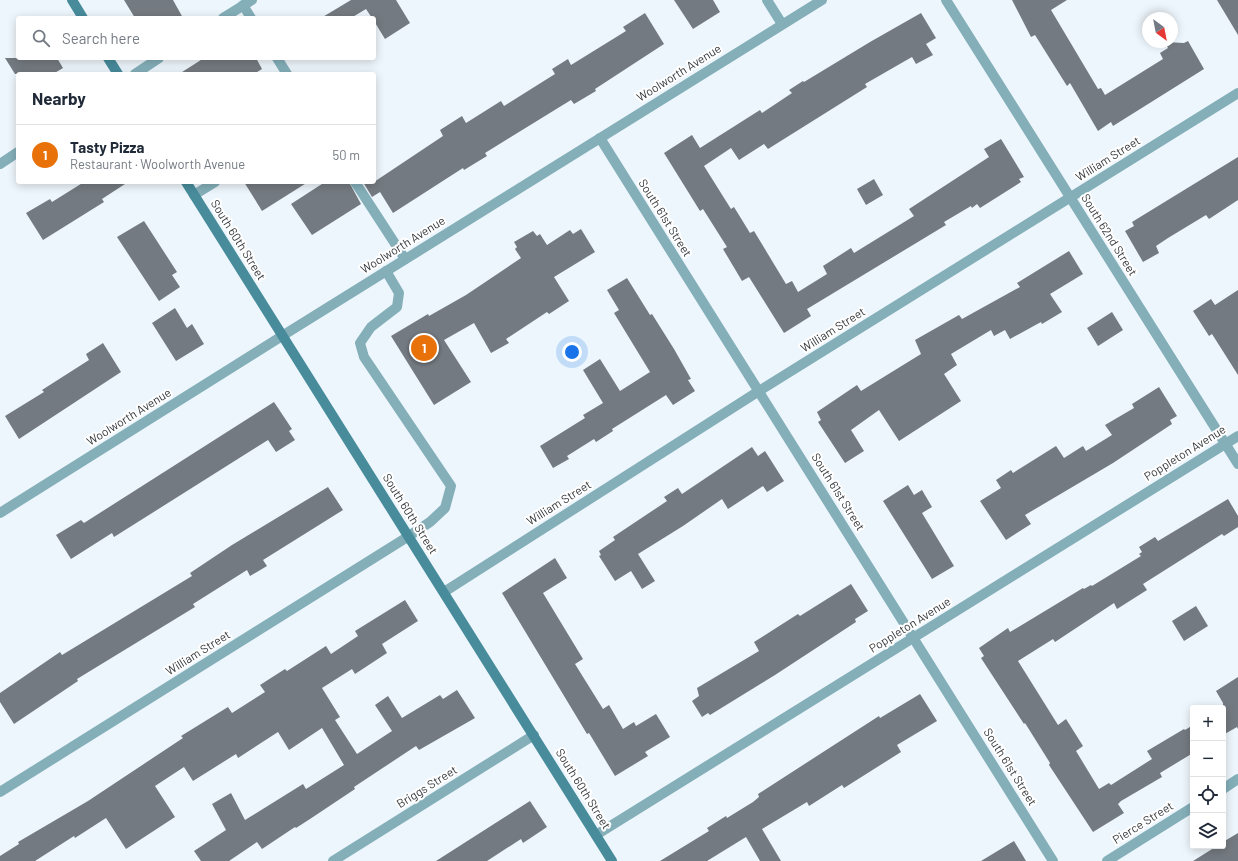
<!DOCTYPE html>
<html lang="en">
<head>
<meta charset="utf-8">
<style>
	:root { --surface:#fff; --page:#f6f6f7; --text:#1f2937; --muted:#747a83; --line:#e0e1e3; --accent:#1a73e8 }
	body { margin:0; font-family:Barlow,sans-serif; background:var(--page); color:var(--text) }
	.controls { position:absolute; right:12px; bottom:12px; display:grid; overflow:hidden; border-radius:4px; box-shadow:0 2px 10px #0003 }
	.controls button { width:36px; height:36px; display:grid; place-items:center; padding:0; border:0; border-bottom:1px solid var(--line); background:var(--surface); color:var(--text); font:20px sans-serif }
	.compass { position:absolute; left:1142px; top:12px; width:36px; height:36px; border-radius:50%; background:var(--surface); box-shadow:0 2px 10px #0003; rotate:148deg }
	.you { position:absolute; left:572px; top:352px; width:14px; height:14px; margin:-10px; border:3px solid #fff; border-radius:50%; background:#1a73e8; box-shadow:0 0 0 6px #1a73e833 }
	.badge { display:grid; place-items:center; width:26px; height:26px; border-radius:50%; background:var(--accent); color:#fff; font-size:13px; font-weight:700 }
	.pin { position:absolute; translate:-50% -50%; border:2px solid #fff; box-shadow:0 1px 4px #0006 }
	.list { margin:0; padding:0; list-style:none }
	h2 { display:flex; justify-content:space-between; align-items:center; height:52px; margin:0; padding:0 16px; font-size:17px }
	h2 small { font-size:13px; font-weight:400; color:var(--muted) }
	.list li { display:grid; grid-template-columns:26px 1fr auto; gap:12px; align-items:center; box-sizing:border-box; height:60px; padding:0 16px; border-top:1px solid var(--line) }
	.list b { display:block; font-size:15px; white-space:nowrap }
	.list p { margin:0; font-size:13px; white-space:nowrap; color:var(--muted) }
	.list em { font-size:13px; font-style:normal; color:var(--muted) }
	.icon { flex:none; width:22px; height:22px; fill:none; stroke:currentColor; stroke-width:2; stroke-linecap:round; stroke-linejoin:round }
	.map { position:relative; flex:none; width:1238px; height:861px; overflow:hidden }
	.search { position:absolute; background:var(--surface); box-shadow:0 2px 10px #0003; left:16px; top:16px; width:360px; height:44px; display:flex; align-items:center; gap:10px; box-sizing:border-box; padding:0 14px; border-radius:4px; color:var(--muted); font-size:15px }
	.panel { position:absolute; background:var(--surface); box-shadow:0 2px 10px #0003; left:16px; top:72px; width:360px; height:112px; border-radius:4px }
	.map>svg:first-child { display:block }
</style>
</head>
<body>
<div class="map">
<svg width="1238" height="861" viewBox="0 0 1238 861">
	<rect width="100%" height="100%" fill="#edf6fc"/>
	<g fill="#747a81">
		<path d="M 124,0 L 173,0 L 183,18 L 135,18 Z"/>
		<path d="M 351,0 L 396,0 L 410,23 L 385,39 L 374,21 L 374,18 L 372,18 L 366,9 L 351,18 L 321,18 Z"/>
		<path d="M 674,0 L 713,0 L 720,12 L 693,29 Z"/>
		<path d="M 1012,0 L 1067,0 L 1051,10 L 1098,89 L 1101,88 L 1105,95 L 1163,59 L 1160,53 L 1168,48 L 1165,42 L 1184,43 L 1188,41 L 1204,69 L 1113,126 L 1111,122 L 1098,131 L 1070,83 L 1067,86 L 1035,35 L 1031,37 Z"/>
		<path d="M 1217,0 L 1238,0 L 1238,35 Z"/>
		<path d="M 645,13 L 664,44 L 595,89 L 596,91 L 574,104 L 571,100 L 485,153 L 487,156 L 464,170 L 463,168 L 393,213 L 380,192 L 372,197 L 363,182 L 374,182 L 443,136 L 440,130 L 462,116 L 466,123 L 501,101 L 504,106 L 555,74 L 552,69 L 568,59 L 571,65 L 626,31 L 623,27 Z"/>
		<path d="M 921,13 L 936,38 L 926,44 L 933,55 L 916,64 L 912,57 L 898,65 L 865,84 L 867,87 L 768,149 L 764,144 L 739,160 L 731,148 L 704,166 L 731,209 L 734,207 L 750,233 L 754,231 L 786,284 L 792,281 L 798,292 L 827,274 L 823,266 L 851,248 L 854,253 L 914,216 L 909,209 L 989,157 L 984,149 L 1001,139 L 1024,177 L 1019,179 L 1021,182 L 980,208 L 977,204 L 972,208 L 971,206 L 944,222 L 946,225 L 807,309 L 811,316 L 784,333 L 749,277 L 742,281 L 723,249 L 727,247 L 703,209 L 700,211 L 664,153 L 692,135 L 700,148 L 760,110 L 762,113 L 792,93 L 789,90 L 803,81 L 804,82 L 870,42 Z"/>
		<path d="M 5,58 L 57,58 L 63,68 L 53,74 L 15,74 Z"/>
		<path d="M 204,58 L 256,58 L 262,69 L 254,74 L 179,74 Z"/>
		<path d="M 1238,157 L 1238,200 L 1209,219 L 1206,215 L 1168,238 L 1156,246 L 1159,253 L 1143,262 L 1125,231 L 1134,226 L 1132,222 Z"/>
		<path d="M 874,179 L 883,195 L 866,205 L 857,189 Z"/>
		<path d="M 84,182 L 128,182 L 102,199 L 104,202 L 43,240 L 26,213 L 50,199 L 52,202 Z"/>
		<path d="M 244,182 L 308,182 L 262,211 Z"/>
		<path d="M 325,182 L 349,182 L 361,204 L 312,235 L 291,204 Z"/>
		<path d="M 144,221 L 177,272 L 172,275 L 180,287 L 159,301 L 117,237 Z"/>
		<path d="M 581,229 L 595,252 L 554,277 L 569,301 L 549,314 L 547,312 L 506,339 L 509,343 L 491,353 L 474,323 L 444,340 L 471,382 L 434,405 L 391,336 L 428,314 L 429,316 L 466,295 L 521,258 L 515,249 L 517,247 L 514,242 L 533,231 L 537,236 L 540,234 L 547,245 L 570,230 L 573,234 Z"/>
		<path d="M 1069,251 L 1083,274 L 1050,294 L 1062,312 L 1042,324 L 1041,322 L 1010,339 L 1005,330 L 994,336 L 991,330 L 951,354 L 957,365 L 944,374 L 961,401 L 899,441 L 879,410 L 851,430 L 864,451 L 845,463 L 818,422 L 821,420 L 817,412 L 857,385 L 861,391 L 921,354 L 915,340 L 959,315 L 962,319 L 1020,287 L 1017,283 Z"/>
		<path d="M 627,278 L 650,315 L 652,314 L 674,349 L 691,379 L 688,380 L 695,391 L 673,405 L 666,395 L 612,429 L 613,431 L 596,442 L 594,439 L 567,456 L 569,459 L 553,468 L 540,446 L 585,418 L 583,415 L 603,403 L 583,370 L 600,359 L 620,391 L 650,372 L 614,313 L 619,310 L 607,290 Z"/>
		<path d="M 1238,290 L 1238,375 L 1212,334 L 1209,336 L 1193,311 L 1211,299 L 1215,305 Z"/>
		<path d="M 175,308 L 187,328 L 192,324 L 204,344 L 176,361 L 152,323 Z"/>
		<path d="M 1112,312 L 1123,330 L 1098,346 L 1087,328 Z"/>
		<path d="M 103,343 L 121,372 L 19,439 L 5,416 L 44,392 L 42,390 L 89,360 L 86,354 Z"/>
		<path d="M 1159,387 L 1177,416 L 1170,420 L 1172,424 L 1113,463 L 1025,515 L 1031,524 L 1006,540 L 980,501 L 1001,488 L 996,480 L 1011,470 L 1013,473 L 1056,446 L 1064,458 L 1083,446 L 1086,451 L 1112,435 L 1105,425 L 1134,408 L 1132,404 Z"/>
		<path d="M 274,402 L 292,429 L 289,431 L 295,440 L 276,452 L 268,440 L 114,537 L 112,533 L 71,559 L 56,535 L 81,520 L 84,523 Z"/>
		<path d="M 752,447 L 758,456 L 765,451 L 784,481 L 767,492 L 763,486 L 728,509 L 722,499 L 683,526 L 638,554 L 655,581 L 642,589 L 631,571 L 615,581 L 599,556 L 601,555 L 599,551 L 615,540 L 613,537 L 667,501 L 664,497 L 678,488 L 682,494 Z"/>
		<path d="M 908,485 L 914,495 L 922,490 L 932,507 L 922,513 L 954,566 L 932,579 L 883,501 Z"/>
		<path d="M 328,487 L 343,510 L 263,560 L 267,566 L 250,576 L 247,570 L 193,604 L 195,607 L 77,679 L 78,681 L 14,724 L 0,702 L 0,693 L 60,652 L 62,655 L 192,576 L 190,573 L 232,545 Z"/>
		<path d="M 1228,499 L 1238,516 L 1238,527 L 1224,536 L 1222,534 L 1143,584 L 1147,590 L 1117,609 L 1114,603 L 1055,642 L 1053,639 L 1018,661 L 1058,725 L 1066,719 L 1083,746 L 1076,751 L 1099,789 L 1109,783 L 1111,785 L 1152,759 L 1147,751 L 1184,729 L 1185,730 L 1193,725 L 1193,753 L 1160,773 L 1162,777 L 1121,801 L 1118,804 L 1124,813 L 1093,832 L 1049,765 L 1050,763 L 1025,723 L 1024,724 L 981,658 L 984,656 L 979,648 L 1008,628 L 1010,632 L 1083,588 L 1084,589 L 1091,585 L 1092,586 L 1141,556 L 1139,554 L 1142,552 L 1139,547 L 1155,537 L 1158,541 Z"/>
		<path d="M 555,558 L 567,578 L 543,593 L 583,659 L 575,664 L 603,709 L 609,705 L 623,729 L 634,722 L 636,726 L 656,714 L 670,737 L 645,752 L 648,756 L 615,776 L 589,733 L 587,734 L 502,593 Z"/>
		<path d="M 851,584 L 868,611 L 855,619 L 856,622 L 775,675 L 710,715 L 708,713 L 702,717 L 692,701 L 699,696 L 697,688 L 759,651 L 754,642 L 798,614 L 800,616 Z"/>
		<path d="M 405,600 L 418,621 L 382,644 L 387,653 L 355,674 L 352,669 L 322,688 L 340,717 L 335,720 L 357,754 L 392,731 L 375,705 L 388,696 L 402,718 L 440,695 L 443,699 L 457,690 L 475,718 L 419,750 L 416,746 L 354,787 L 355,789 L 310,819 L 296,828 L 295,827 L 262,849 L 257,842 L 229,861 L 201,861 L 194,851 L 226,830 L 212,804 L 231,793 L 245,820 L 303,784 L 306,789 L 344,765 L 322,728 L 289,750 L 278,732 L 238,758 L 236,754 L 193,781 L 184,767 L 155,786 L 175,817 L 126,849 L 106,818 L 75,838 L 74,836 L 35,861 L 0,861 L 0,856 L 19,844 L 18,842 L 88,801 L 183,738 L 181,736 L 228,707 L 232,713 L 265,692 L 260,685 L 285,669 L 287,671 L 326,646 L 331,654 L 358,636 L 355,631 Z"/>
		<path d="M 1196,606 L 1208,626 L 1184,641 L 1172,621 Z"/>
		<path d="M 1238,677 L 1238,729 L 1237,727 L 1223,735 L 1223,703 L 1216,691 Z"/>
		<path d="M 920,694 L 937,721 L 897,745 L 901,752 L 844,788 L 842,785 L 809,806 L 807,802 L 762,829 L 781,861 L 760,861 L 746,837 L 707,861 L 660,861 L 709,831 L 707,828 L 726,816 L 727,818 L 753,802 L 759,797 L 758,794 L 879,716 L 880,718 Z"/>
		<path d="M 530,801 L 547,827 L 523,843 L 521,839 L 487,861 L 436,861 Z"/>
		<path d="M 1238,833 L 1238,861 L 1193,861 L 1217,846 L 1223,846 L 1223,842 Z"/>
		<path d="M 1014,841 L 1026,861 L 981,861 Z"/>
	</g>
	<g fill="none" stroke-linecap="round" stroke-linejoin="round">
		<g stroke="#84afb9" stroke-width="10">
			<path d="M 243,5 L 251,18"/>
			<path d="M 277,58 L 287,74"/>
			<path d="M 355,182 L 405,259"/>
			<path d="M 194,195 L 215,182"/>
			<path d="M 386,271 L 399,293 L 397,307 L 371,327 L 360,343 L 364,357 L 451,486 L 445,508 L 430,522 L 409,536"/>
		</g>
		<g stroke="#84afb9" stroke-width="10">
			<path d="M 767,0 L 782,24"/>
			<path d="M 946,0 L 1238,464"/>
			<path d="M 223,18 L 252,0"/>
			<path d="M 135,74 L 159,58"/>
			<path d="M 600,138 L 1053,861"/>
			<path d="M 0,164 L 18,152"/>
			<path d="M 0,513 L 282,336"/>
			<path d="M 444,592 L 759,391 L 1238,93"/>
			<path d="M 1223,789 L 1238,779"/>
			<path d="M 0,792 L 409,536"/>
			<path d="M 596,835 L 1238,436"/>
			<path d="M 333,861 L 534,735"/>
			<path d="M 1107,861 L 1193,807"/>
		</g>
		<path stroke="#84afb9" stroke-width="10" d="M 282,336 L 822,0"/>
		<g stroke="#488c9c" stroke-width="10">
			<path d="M 72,0 L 83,18"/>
			<path d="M 108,58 L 118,74"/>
			<path d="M 186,182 L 612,861"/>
		</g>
	</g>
	<g text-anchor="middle" stroke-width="4" stroke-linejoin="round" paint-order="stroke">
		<g font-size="12" fill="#36393c" stroke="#fff">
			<text transform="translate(679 73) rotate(-32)" y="4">Woolworth Avenue</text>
			<text transform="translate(1108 159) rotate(-32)" y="4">William Street</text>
			<text transform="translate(665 218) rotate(58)" y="4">South 61st Street</text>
			<text transform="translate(1109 235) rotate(58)" y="4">South 62nd Street</text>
			<text transform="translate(238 240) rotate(58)" y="4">South 60th Street</text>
			<text transform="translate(403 245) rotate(-32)" y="4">Woolworth Avenue</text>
			<text transform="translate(833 330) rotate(-32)" y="4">William Street</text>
			<text transform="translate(129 417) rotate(-32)" y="4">Woolworth Avenue</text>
			<text transform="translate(1185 453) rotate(-32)" y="4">Poppleton Avenue</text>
			<text transform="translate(838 492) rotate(58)" y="4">South 61st Street</text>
			<text transform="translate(559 503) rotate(-32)" y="4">William Street</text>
			<text transform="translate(410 514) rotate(58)" y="4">South 60th Street</text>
			<text transform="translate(910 625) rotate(-32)" y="4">Poppleton Avenue</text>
			<text transform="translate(198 653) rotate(-32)" y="4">William Street</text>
			<text transform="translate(1010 767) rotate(58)" y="4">South 61st Street</text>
			<text transform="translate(427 787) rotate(-32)" y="4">Briggs Street</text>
			<text transform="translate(583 789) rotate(58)" y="4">South 60th Street</text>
			<text transform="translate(1143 823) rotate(-32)" y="4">Pierce Street</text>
		</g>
	</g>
</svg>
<div class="controls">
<button>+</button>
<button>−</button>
<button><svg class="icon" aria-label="locate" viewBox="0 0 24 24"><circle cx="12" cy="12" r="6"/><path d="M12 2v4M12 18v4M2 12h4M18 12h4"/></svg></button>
<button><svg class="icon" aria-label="layers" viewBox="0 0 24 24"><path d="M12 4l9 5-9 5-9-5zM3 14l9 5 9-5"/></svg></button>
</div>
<svg class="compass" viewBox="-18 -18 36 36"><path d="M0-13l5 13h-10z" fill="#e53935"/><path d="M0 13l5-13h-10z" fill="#747a83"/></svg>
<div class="you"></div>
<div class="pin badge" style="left:424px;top:348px;background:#e8710a">1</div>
<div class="search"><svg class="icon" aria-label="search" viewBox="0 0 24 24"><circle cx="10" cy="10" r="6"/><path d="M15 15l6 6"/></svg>Search here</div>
<section class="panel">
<h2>Nearby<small></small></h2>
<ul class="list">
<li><span class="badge" style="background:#e8710a">1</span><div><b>Tasty Pizza</b><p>Restaurant · Woolworth Avenue</p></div><em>50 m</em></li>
</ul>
</section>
</div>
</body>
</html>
